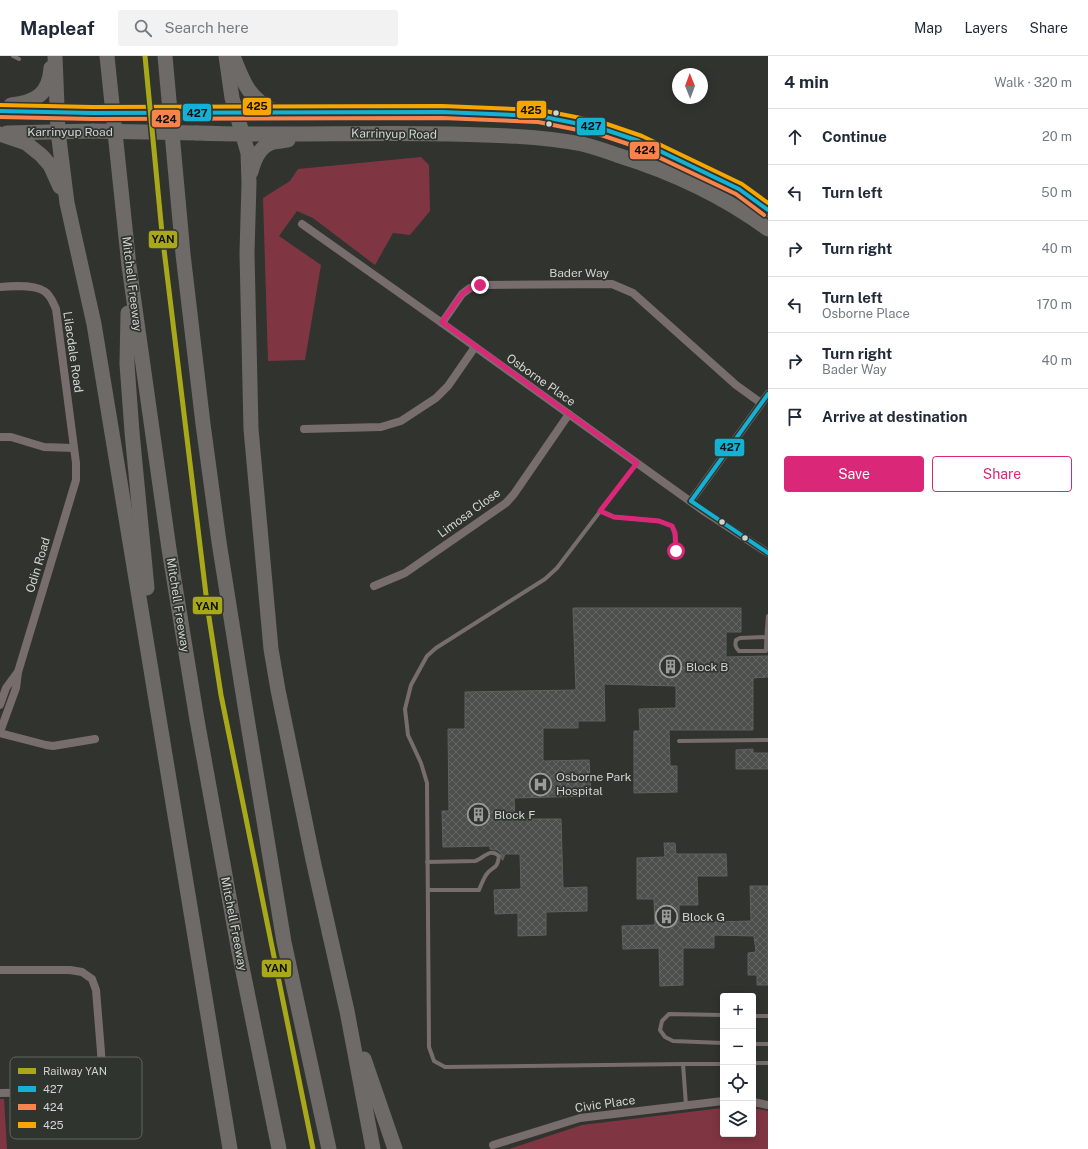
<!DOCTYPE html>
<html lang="en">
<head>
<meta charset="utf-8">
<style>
	:root { --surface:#fff; --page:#f2f2f3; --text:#1f2937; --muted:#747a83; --line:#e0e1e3; --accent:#db2777 }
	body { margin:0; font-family:"Public Sans",sans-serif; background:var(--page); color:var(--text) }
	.controls { position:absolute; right:12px; bottom:12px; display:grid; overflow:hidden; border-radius:4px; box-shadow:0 2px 10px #0003 }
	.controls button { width:36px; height:36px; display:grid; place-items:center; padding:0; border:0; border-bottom:1px solid var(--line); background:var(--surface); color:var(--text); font:20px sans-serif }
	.compass { position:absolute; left:672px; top:12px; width:36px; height:36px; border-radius:50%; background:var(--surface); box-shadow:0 2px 10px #0003; rotate:359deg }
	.stop { position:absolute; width:12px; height:12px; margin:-9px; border:3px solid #db2777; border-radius:50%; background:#fff }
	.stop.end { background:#db2777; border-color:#fff; box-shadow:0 1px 4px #0008 }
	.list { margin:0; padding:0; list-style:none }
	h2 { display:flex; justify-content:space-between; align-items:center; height:52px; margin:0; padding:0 16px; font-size:17px }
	h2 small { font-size:13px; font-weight:400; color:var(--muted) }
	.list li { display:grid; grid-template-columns:26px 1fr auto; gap:12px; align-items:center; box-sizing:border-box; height:56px; padding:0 16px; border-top:1px solid var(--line) }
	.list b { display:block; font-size:15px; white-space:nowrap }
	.list p { margin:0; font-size:13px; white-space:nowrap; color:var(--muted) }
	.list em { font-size:13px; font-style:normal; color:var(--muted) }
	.actions { display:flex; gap:8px; padding:12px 16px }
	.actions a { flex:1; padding:9px 0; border:1px solid var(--accent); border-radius:4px; text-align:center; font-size:14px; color:var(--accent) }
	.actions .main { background:var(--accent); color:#fff }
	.icon { flex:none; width:22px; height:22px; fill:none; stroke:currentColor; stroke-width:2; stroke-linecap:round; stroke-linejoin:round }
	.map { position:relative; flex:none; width:768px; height:1093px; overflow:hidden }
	header { display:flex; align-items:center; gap:24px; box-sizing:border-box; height:56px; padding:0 20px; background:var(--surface); border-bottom:1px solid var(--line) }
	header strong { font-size:19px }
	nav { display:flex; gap:22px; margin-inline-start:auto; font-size:14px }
	.search { width:280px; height:36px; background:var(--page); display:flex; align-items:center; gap:10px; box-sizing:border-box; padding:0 14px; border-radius:4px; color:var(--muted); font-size:15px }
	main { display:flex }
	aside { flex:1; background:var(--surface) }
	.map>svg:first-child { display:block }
</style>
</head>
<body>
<header>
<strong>Mapleaf</strong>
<div class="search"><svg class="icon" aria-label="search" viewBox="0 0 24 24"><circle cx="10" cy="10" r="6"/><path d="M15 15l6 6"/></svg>Search here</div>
<nav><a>Map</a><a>Layers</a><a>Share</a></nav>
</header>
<main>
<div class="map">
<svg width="768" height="1093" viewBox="0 0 768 1093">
	<defs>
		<pattern id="building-cross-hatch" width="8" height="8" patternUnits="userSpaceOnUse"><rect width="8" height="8" fill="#4d4f4c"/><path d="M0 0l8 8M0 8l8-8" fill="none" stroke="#666765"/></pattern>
	</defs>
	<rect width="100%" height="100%" fill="#31332f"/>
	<g fill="#803642">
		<path d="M 421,101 L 429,109 L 430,155 L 410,179 L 393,177 L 375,209 L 313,162 L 297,155 L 279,180 L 321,209 L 305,304 L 268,305 L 263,142 L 290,125 L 298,113 Z"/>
		<path d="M 0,1043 L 4,1043 L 7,1093 L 0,1093 Z"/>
		<path d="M 722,1052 L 723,1052 L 723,1078 L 753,1078 L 753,1052 L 768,1055 L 768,1093 L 509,1093 L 582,1069 Z"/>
	</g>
	<g fill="url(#building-cross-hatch)" stroke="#5f615d">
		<path d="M 573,552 L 741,552 L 741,576 L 726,576 L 726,601 L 768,600 L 768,621 L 753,622 L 753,674 L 669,674 L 670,710 L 677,710 L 677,736 L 634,737 L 634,675 L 640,675 L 639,653 L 676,652 L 676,630 L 604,628 L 605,665 L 578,665 L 578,672 L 543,672 L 543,705 L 589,704 L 591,740 L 514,742 L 515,763 L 561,763 L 563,832 L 587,831 L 587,855 L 546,856 L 546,879 L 518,880 L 518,857 L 495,858 L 494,834 L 521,833 L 520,798 L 505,798 L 503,804 L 502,804 L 501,797 L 497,794 L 490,793 L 490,790 L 443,791 L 442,755 L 449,755 L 448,673 L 465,673 L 465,636 L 576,634 Z"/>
		<path d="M 753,693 L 753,697 L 768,697 L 768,713 L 736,713 L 736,694 Z"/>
		<path d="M 664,787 L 675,787 L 676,798 L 726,798 L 727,820 L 697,820 L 698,849 L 679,849 L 679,867 L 751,865 L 750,830 L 768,830 L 768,929 L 757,929 L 757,919 L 748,919 L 748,897 L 756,896 L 754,880 L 714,879 L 714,892 L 683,892 L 683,929 L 660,930 L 659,892 L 623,893 L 622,870 L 655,869 L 654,843 L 637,843 L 637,802 L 665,801 Z"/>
	</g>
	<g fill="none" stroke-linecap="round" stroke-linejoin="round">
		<g stroke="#776d6c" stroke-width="4">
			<path d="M 13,0 L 19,3"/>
			<path d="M 637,407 L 557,512 L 545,523 L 436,592 L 427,600 L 411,629 L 405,653 L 408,679 L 421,707 L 427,727 L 429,991 L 434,1005 L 445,1011 L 683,1008"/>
			<path d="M 601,455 L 614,461 L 659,465 L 672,470 C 676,477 677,491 674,498"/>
			<path d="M 766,581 L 740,582 L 736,584 C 735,589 735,591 739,595 L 766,595 C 766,583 767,572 768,560"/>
			<path d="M 679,685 L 768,684"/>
			<path d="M 427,806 L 475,805 C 483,803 490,791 499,800 C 497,815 493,809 486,819 C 483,824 481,829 479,834 L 428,834"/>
			<path d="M 723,959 L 669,958 L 662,965 L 660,974 L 665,981 L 673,985 L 723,987"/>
			<path d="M 753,960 L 768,960"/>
			<path d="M 753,988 L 768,988"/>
			<path d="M 753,1007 L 768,1007"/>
			<path d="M 686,1049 L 683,1008 L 723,1008"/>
		</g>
		<g stroke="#776d6c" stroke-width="8">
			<path d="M 302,168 L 442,267 L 705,456 L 768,497"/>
			<path d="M 0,231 C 11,230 35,229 44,235 C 51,239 53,247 56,253 L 76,407 L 76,424 L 18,616 L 16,632 L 0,676"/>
			<path d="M 442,267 L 462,238 L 470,232 L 479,229 L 612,228 L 633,237 L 736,329 L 761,347"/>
			<path d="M 304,373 L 381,371 L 401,365 L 436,342 L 448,330 L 475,291"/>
			<path d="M 0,381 L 11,381 L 44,391 L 73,392"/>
			<path d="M 691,445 L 768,338"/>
			<path d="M 374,530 L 405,517 L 506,447 L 514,438 L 569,358"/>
			<path d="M 0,649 L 6,632 L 17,617"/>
			<path d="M 0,677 L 46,689 L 53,690 L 95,683"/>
			<path d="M 0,914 L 70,914 L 82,916 L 92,923 L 96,934 L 101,996 L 102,1019 L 96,1028 L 85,1034 L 69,1036 L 0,1037"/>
			<path d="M 753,1046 L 768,1049"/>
			<path d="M 493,1089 L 580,1062 L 723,1045"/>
		</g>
		<g stroke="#6d6a68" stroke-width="15">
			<path d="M 55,0 L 58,75 L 67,147 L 94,268 L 230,1093"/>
			<path d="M 107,0 L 129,210 L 169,493 L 197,664 L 239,896 L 279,1093"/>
			<path d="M 165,0 L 183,198 L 203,368 L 219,486 L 245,650 L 284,886 L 329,1093"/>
			<path d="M 226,0 L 232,42 L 248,97 L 249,127 L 247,197 L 251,373 L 271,593 L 278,634 L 313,804 L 347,955 L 373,1093"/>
			<path d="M 233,0 C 244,28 248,41 275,56"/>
			<path d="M 11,49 C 36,46 49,38 51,12"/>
			<path d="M 0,55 L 92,57"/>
			<path d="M 194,57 L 442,56 L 539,60 L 564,64 L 600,72 L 639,85 L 739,133 L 768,154"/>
			<path d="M 7,77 L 93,75"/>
			<path d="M 197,77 C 281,80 366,76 450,78 C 495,79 539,80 582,88 C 594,91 606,95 617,99 C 672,116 722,139 768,173"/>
			<path d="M 0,78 L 26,87 L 41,99 L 50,109 L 60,131"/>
			<path d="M 251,116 C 254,104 260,89 274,86 C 278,85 283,85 288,84"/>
			<path d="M 128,257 L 127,308 L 132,376 L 147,532"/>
			<path d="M 364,1003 L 395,1093"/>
		</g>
		<g stroke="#6d6a68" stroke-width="15">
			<path d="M 92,57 L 194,57"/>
			<path d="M 93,75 L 197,77"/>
		</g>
		<defs>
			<g id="bus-1">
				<path d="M 0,55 L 92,57 L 442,56 L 539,60 L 600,72 L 639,85 L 739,133 L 768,154"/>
				<path d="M 691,445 L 768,338"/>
				<path d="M 691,445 L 768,497"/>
			</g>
			<path id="bus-2" d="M 0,61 L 92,63 L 442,62 L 538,66 L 598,78 L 637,91 L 736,138 L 764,159"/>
			<path id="bus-3" d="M 0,49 L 92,51 L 442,50 L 540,54 L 601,66 L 642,80 L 742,128 L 768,147"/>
		</defs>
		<use href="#bus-1" stroke="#30342e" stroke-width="7"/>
		<use href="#bus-2" stroke="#30342e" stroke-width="7"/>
		<use href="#bus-3" stroke="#30342e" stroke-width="7"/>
		<use href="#bus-1" stroke="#13b2d5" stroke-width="4"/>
		<use href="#bus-2" stroke="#f8844c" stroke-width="4"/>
		<use href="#bus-3" stroke="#f7a600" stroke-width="4"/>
		<defs>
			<path id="rail-1" d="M 145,0 L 162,177 L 208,555 L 221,639 L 313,1093"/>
		</defs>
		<use href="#rail-1" stroke="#30342e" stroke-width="8"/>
		<use href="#rail-1" stroke="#a9a81a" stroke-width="5"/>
	</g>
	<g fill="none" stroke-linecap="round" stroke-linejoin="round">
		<path stroke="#db2777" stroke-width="5" d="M 480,229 L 470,232 L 462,238 L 442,266 L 637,407 L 600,455 L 614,461 L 659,465 L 672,470 L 675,477 L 676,495"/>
	</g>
	<defs>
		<symbol id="building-ring" viewBox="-11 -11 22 22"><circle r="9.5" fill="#30342e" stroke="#999c98" stroke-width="1.5"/><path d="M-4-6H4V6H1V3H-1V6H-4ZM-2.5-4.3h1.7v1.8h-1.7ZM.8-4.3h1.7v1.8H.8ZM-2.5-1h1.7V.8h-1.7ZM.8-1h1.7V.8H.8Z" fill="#999c98"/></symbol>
		<symbol id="hospital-ring" viewBox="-11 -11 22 22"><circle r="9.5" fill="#30342e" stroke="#999c98" stroke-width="1.5"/><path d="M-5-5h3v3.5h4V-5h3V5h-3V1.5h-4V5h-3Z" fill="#999c98"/></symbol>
	</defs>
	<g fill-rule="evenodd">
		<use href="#building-ring" x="658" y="598" width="25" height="25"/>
		<use href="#hospital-ring" x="528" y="716" width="25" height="25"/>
		<use href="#building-ring" x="466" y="746" width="25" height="25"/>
		<use href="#building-ring" x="654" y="848" width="25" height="25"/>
	</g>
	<g fill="#d1d4d0" stroke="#30342e" stroke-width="1.5">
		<circle cx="556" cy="57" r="3.5"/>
		<circle cx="549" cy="68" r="3.5"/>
		<circle cx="722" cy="466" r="3.5"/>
		<circle cx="745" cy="482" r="3.5"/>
	</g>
	<g text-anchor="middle" stroke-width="3.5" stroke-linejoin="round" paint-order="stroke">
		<g font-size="12" fill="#d1d4d0" stroke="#30342e">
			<text x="70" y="80">Karrinyup Road</text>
			<text transform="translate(394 78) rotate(1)" y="4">Karrinyup Road</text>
			<text x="579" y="221">Bader Way</text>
			<text transform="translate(132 228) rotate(83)" y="4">Mitchell Freeway</text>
			<text transform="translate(73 296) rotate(82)" y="4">Lilacdale Road</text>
			<text transform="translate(541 324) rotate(35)" y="4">Osborne Place</text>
			<text transform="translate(469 457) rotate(-36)" y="4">Limosa Close</text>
			<text transform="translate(38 509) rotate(-73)" y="4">Odin Road</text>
			<text transform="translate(178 549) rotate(81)" y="4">Mitchell Freeway</text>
			<text transform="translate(234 868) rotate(79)" y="4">Mitchell Freeway</text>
			<text transform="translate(605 1048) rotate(-8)" y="4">Civic Place</text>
		</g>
		<g font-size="12" fill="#d1d4d0" stroke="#30342e" text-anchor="start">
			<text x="686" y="615">Block B</text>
			<text x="556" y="725">Osborne Park<tspan x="556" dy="14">Hospital</tspan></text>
			<text x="494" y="763">Block F</text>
			<text x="682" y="865">Block G</text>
		</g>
	</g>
	<rect x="10" y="1001" width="132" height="82" rx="6" fill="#30342e" stroke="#60645f" stroke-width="1"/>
	<rect x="18" y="1012" width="18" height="6" fill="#a9a81a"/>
	<rect x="18" y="1030" width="18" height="6" fill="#13b2d5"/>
	<rect x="18" y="1048" width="18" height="6" fill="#f8844c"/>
	<rect x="18" y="1066" width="18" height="6" fill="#f7a600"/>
	<g font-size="11" fill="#d1d4d0">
		<text x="43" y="1019">Railway YAN</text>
		<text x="43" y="1037">427</text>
		<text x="43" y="1055">424</text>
		<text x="43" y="1073">425</text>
	</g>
	<g stroke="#30342e" stroke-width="1.5">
		<rect x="242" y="41" width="30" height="19" rx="4" fill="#f7a600"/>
		<rect x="516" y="44" width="31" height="19" rx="4" fill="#f7a600"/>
		<rect x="182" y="47" width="30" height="19" rx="4" fill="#13b2d5"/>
		<rect x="151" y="53" width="30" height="19" rx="4" fill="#f8844c"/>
		<rect x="576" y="61" width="30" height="19" rx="4" fill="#13b2d5"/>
		<rect x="629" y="85" width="31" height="19" rx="4" fill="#f8844c"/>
		<rect x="148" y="174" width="30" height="19" rx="4" fill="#a9a81a"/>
		<rect x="714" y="382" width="31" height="19" rx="4" fill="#13b2d5"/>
		<rect x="192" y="540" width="31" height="19" rx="4" fill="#a9a81a"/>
		<rect x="261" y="903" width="31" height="19" rx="4" fill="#a9a81a"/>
	</g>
	<g font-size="11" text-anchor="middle" font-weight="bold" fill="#111">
		<text x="257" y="54">425</text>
		<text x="531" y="58">425</text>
		<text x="197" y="61">427</text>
		<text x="166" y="67">424</text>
		<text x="591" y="74">427</text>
		<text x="645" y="98">424</text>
		<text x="163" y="187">YAN</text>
		<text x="730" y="395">427</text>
		<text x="207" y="554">YAN</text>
		<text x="276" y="916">YAN</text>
	</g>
</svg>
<div class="controls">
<button>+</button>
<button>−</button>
<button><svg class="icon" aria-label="locate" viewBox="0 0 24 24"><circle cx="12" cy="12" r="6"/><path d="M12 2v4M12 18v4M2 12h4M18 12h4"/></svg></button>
<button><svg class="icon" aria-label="layers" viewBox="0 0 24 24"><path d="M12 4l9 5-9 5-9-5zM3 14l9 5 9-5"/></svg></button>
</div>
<svg class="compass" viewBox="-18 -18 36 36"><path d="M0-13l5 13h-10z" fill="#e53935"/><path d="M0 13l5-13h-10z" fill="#747a83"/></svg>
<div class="stop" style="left:676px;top:495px"></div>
<div class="stop end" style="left:480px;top:229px"></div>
</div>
<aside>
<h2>4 min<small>Walk · 320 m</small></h2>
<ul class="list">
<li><svg class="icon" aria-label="ahead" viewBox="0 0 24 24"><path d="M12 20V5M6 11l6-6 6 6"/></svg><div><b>Continue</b></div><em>20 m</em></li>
<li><svg class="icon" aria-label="left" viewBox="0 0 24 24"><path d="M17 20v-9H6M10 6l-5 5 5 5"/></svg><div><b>Turn left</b></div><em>50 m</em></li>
<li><svg class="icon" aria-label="right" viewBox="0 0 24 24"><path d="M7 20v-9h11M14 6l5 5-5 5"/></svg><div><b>Turn right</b></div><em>40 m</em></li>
<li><svg class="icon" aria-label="left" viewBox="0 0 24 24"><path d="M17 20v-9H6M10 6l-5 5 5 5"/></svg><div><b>Turn left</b><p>Osborne Place</p></div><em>170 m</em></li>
<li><svg class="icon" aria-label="right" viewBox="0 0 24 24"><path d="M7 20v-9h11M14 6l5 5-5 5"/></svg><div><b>Turn right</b><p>Bader Way</p></div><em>40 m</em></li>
<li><svg class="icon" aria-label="arrive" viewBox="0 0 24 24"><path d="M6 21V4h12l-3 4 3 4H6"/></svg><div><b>Arrive at destination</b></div></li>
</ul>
<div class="actions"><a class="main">Save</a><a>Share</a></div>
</aside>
</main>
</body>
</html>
